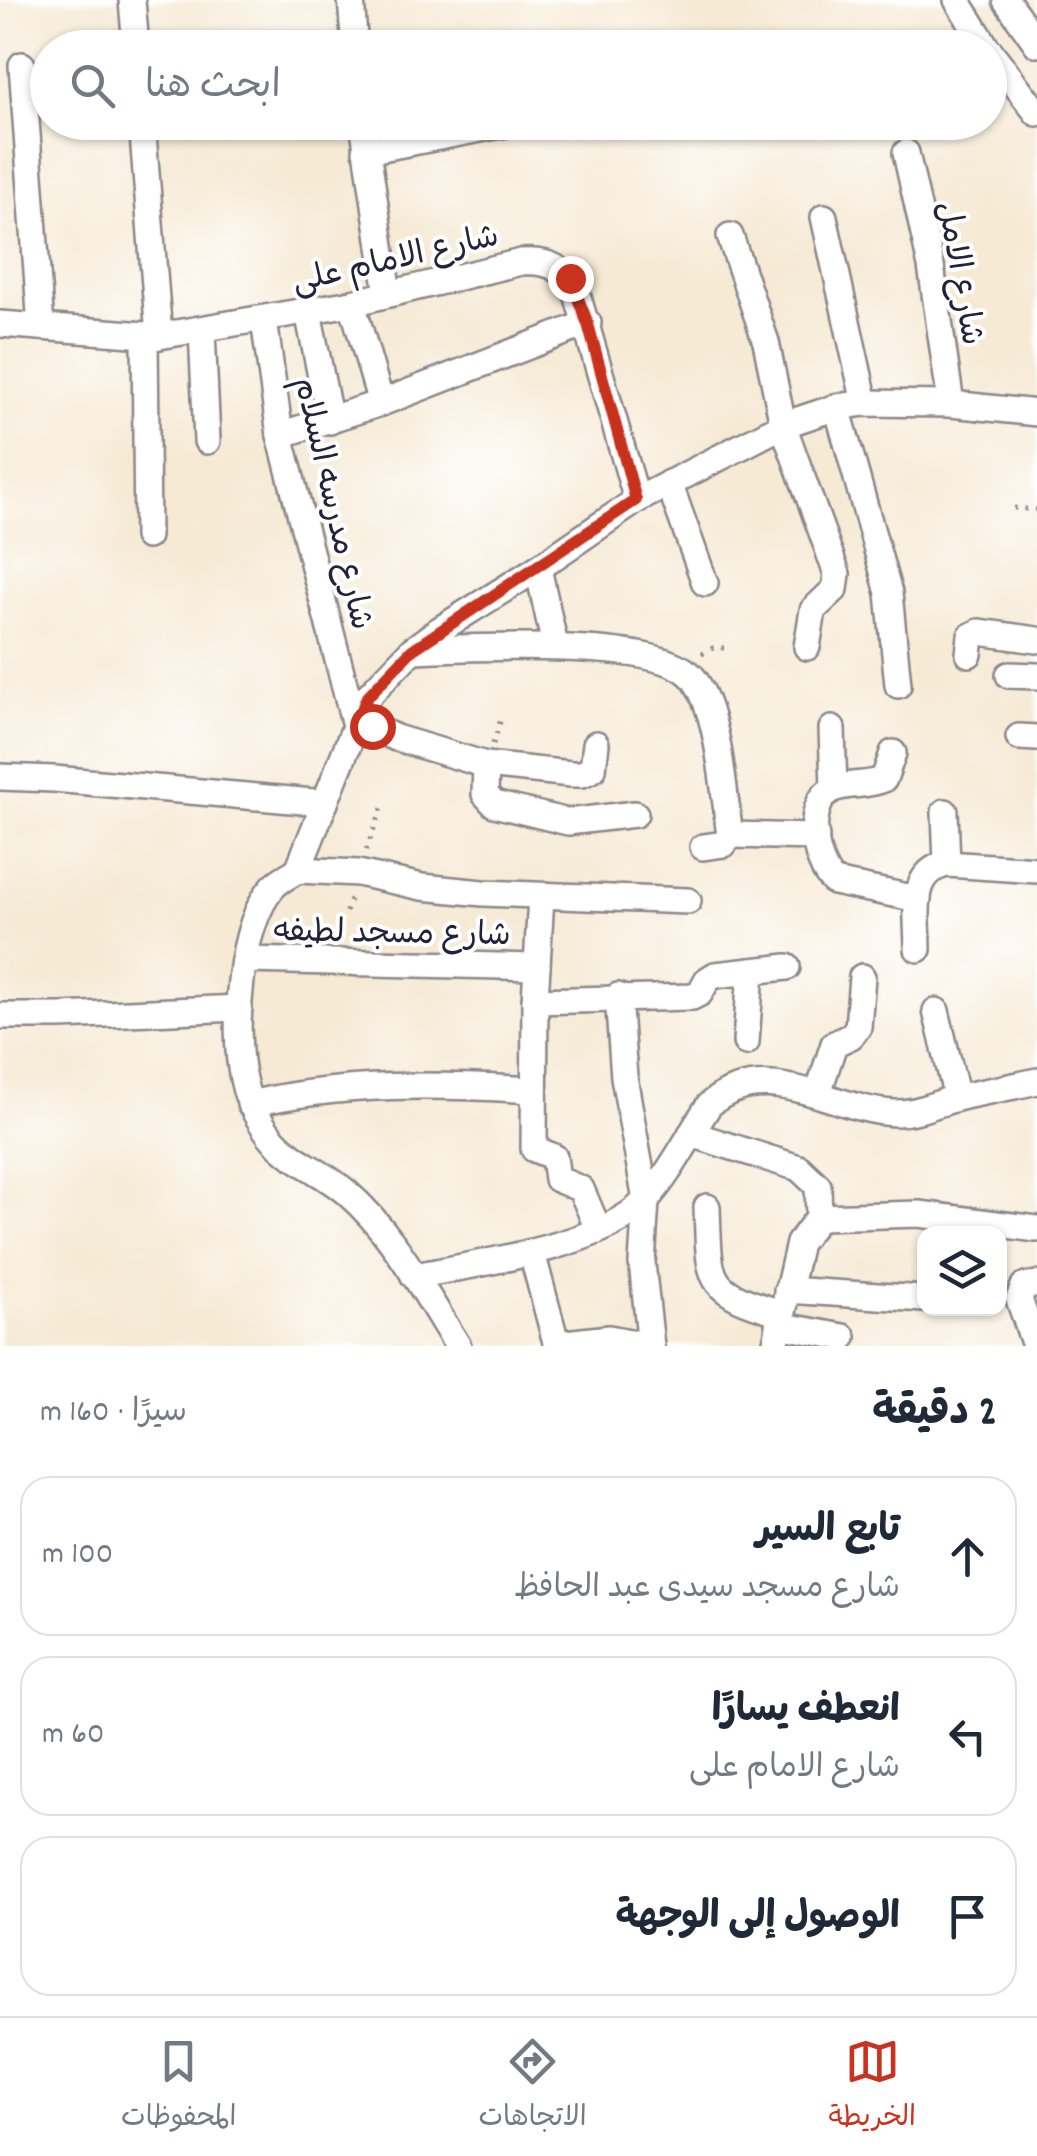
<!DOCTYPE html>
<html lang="ar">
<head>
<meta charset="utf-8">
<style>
	:root { --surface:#fff; --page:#f2f2f3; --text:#1f2937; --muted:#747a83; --line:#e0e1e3; --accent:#c8321e }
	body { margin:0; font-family:Dekko,"Playpen Sans Arabic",sans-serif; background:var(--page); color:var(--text); direction:rtl }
	.controls { position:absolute; right:30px; bottom:30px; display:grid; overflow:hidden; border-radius:20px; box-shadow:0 2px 8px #0004 }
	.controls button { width:90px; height:90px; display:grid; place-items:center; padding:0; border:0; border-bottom:2px solid var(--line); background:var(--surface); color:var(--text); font:50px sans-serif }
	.stop { position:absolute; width:30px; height:30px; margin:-22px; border:8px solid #c8321e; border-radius:50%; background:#fff }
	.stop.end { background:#c8321e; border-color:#fff; box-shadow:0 2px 10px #0008 }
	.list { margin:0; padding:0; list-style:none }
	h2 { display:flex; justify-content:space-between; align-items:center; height:130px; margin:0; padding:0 40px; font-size:42px }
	h2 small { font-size:32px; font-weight:400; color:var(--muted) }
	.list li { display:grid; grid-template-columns:65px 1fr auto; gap:30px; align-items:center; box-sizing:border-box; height:160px; margin:0 20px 20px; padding:0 20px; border:2px solid var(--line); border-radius:30px }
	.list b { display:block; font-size:38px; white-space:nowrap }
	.list p { margin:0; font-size:32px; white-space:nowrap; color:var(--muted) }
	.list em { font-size:32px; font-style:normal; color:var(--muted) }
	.icon { flex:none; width:55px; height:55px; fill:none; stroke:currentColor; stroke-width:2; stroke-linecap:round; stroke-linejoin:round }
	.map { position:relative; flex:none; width:1037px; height:1346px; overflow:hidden; direction:ltr }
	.search { position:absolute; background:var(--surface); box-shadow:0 2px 8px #0004; left:30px; right:30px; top:30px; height:110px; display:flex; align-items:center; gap:25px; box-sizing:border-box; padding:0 35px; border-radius:55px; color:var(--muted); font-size:38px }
	.sheet { height:670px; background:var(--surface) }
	nav { display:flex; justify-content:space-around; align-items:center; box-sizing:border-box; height:140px; border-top:2px solid var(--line); background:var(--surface); font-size:28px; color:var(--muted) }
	nav a { display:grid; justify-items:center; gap:5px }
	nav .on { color:var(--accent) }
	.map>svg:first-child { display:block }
</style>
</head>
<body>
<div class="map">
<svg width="1037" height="1346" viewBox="0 0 1037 1346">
	<rect width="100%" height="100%" fill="#fff"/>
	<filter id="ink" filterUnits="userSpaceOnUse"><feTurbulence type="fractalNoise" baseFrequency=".01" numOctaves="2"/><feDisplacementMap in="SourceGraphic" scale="20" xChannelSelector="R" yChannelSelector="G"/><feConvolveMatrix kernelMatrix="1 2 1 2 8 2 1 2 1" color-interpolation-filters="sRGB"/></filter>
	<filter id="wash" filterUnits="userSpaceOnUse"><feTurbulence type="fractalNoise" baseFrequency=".0048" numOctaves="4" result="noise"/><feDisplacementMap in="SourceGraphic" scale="40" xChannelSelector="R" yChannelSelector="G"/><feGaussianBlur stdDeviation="2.25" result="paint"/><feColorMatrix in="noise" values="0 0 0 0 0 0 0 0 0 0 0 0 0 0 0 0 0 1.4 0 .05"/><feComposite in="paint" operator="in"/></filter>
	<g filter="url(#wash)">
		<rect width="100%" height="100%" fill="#f6ead5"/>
	</g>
	<g filter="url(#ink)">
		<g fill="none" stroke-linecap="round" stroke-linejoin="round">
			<defs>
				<g id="minor">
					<path d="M 132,0 L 136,48"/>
					<path d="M 351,0 L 355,48"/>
					<path d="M 957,0 L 987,48"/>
					<path d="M 1006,0 L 1037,44"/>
					<path d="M 990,51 L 1037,113"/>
					<path d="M 22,65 L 41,327"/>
					<path d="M 142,122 L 159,336"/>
					<path d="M 363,122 L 388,294"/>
					<path d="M 366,151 L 517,122"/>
					<path d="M 906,153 L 931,266 L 951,404"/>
					<path d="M 824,217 L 865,403"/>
					<path d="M 730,236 L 766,342 L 783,425 L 837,574 L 835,589 L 813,610 L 807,647"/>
					<path d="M 352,303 L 381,403"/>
					<path d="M 308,312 L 330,421"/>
					<path d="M 264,320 L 280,435 L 355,726 L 372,727 L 396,738 L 486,765 L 571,774 L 582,774 L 593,769 L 596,744"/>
					<path d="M 0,324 L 159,336 L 352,303 L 521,262 C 550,260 565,268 577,294 L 637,500"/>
					<path d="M 202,330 L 207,441"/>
					<path d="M 145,336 L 147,536"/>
					<path d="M 837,407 L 889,593 L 898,685"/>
					<path d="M 280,435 L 381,403 L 588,323"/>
					<path d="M 669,483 L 705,583"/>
					<path d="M 538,568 L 555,646"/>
					<path d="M 412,650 C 464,648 665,636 695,680 C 720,717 723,790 730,835 L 724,844 L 703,847"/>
					<path d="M 969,654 L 971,636 L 979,632 L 1037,640"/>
					<path d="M 1009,675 L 1037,676"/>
					<path d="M 832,729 L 834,788"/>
					<path d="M 1019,737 L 1037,738"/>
					<path d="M 893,753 L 884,779 C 869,786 852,783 836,788 C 803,799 813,864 834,882 L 918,899"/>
					<path d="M 486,765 L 485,794 L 494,804 L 568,822 L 635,814"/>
					<path d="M 0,777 L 54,779 L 325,803"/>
					<path d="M 945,812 L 947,864"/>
					<path d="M 730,835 L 816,837"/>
					<path d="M 298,870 L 367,697 L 412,650 L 439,630 L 538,568 L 637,500 L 783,425 L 837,407 L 865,403 L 951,404 L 1037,413"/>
					<path d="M 298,870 C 290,875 279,880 273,887 C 239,925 232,1031 243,1079 C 246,1096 254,1112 264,1127 C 285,1160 318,1168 346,1192 C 394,1233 425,1294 458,1346"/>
					<path d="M 298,870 L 358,873 L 422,887 L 483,893 L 688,901"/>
					<path d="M 541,896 L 535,1001 L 534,1149 L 554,1157 L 557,1179 L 581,1189 L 598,1229"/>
					<path d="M 918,949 C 918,917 908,872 947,864 L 1037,870"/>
					<path d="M 246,960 L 537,967"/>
					<path d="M 618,996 L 624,1077 L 646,1201 L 642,1263 L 651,1346"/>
					<path d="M 535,1001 L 692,997 L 700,993 L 707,980 L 715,975 L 787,967"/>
					<path d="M 936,1011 L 957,1098"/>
					<path d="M 0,1016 L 61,1016 L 239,1008"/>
					<path d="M 746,1042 L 751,971"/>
					<path d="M 818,1093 L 834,1044 L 851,1036 L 858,1027 L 862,977"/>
					<path d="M 250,1104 C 343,1082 439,1084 533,1090"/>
					<path d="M 691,1134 L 799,1168 L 818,1186 L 819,1217 L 799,1243 L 775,1346"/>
					<path d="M 707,1207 C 710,1283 704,1290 781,1313"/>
					<path d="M 819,1217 L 919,1214 L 1037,1229"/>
					<path d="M 532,1253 L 557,1346"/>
					<path d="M 414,1276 C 473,1265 605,1245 645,1201 C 670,1174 689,1136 709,1105 C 766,1056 831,1110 894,1113 C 918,1114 938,1102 961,1097 C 986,1091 1012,1087 1037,1081"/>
					<path d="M 787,1290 L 924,1299"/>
					<path d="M 778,1325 L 843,1337"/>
					<path d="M 556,1344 L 609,1338 L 651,1346"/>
					<path d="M 1035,1346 L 1019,1299 L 1024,1286 L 1037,1284"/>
				</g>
			</defs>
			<use href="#minor" stroke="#8c8688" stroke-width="30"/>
			<g stroke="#8c8688" stroke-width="5" stroke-dasharray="2.5 8" stroke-linecap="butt">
				<path d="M 1014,508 L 1037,510"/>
				<path d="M 702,654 L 713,648 L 726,648"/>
				<path d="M 493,744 L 501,719"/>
				<path d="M 366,850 L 383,806"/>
				<path d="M 346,912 L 352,893"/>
			</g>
			<use href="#minor" stroke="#fff" stroke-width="25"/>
		</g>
	</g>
	<g fill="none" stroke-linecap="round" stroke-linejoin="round" filter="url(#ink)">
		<path stroke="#c8321e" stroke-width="12" d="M 372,726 L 355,726 L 367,697 L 412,650 L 636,500 L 588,324 L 570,278"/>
	</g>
	<g text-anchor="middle" stroke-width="8" stroke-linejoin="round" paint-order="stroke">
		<g font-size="32" fill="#22223b" stroke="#fff">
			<text transform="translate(395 257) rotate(-13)" y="11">شارع الامام على</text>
			<text transform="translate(962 273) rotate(80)" y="11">شارع الامل</text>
			<text transform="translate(335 503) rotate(77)" y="11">شارع مدرسه السلام</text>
			<text transform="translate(392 931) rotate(1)" y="11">شارع مسجد لطيفه</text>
		</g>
	</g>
</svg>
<div class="controls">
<button><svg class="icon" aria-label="layers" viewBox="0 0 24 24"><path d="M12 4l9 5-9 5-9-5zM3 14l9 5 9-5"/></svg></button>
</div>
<div class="stop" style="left:372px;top:726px"></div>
<div class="stop end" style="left:570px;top:278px"></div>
<div class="search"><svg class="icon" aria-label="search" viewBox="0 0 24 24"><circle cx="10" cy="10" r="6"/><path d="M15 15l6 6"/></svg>ابحث هنا</div>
</div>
<section class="sheet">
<h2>2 دقيقة<small>سيرًا · 160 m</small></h2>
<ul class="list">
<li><svg class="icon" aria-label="ahead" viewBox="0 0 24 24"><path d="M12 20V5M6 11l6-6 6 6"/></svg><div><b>تابع السير</b><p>شارع مسجد سيدى عبد الحافظ</p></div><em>100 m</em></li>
<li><svg class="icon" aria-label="left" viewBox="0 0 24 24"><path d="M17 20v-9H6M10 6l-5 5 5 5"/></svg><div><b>انعطف يسارًا</b><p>شارع الامام على</p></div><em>60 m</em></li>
<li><svg class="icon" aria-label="arrive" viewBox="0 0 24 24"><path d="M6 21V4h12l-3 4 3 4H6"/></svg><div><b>الوصول إلى الوجهة</b></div></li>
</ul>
</section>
<nav>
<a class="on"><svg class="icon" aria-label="map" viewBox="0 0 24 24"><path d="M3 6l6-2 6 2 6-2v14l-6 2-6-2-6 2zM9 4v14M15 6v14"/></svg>الخريطة</a>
<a><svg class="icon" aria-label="directions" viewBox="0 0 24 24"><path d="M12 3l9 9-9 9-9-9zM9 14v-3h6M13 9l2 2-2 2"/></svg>الاتجاهات</a>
<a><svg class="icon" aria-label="saved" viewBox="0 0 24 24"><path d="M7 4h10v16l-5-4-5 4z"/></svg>المحفوظات</a>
</nav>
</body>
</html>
